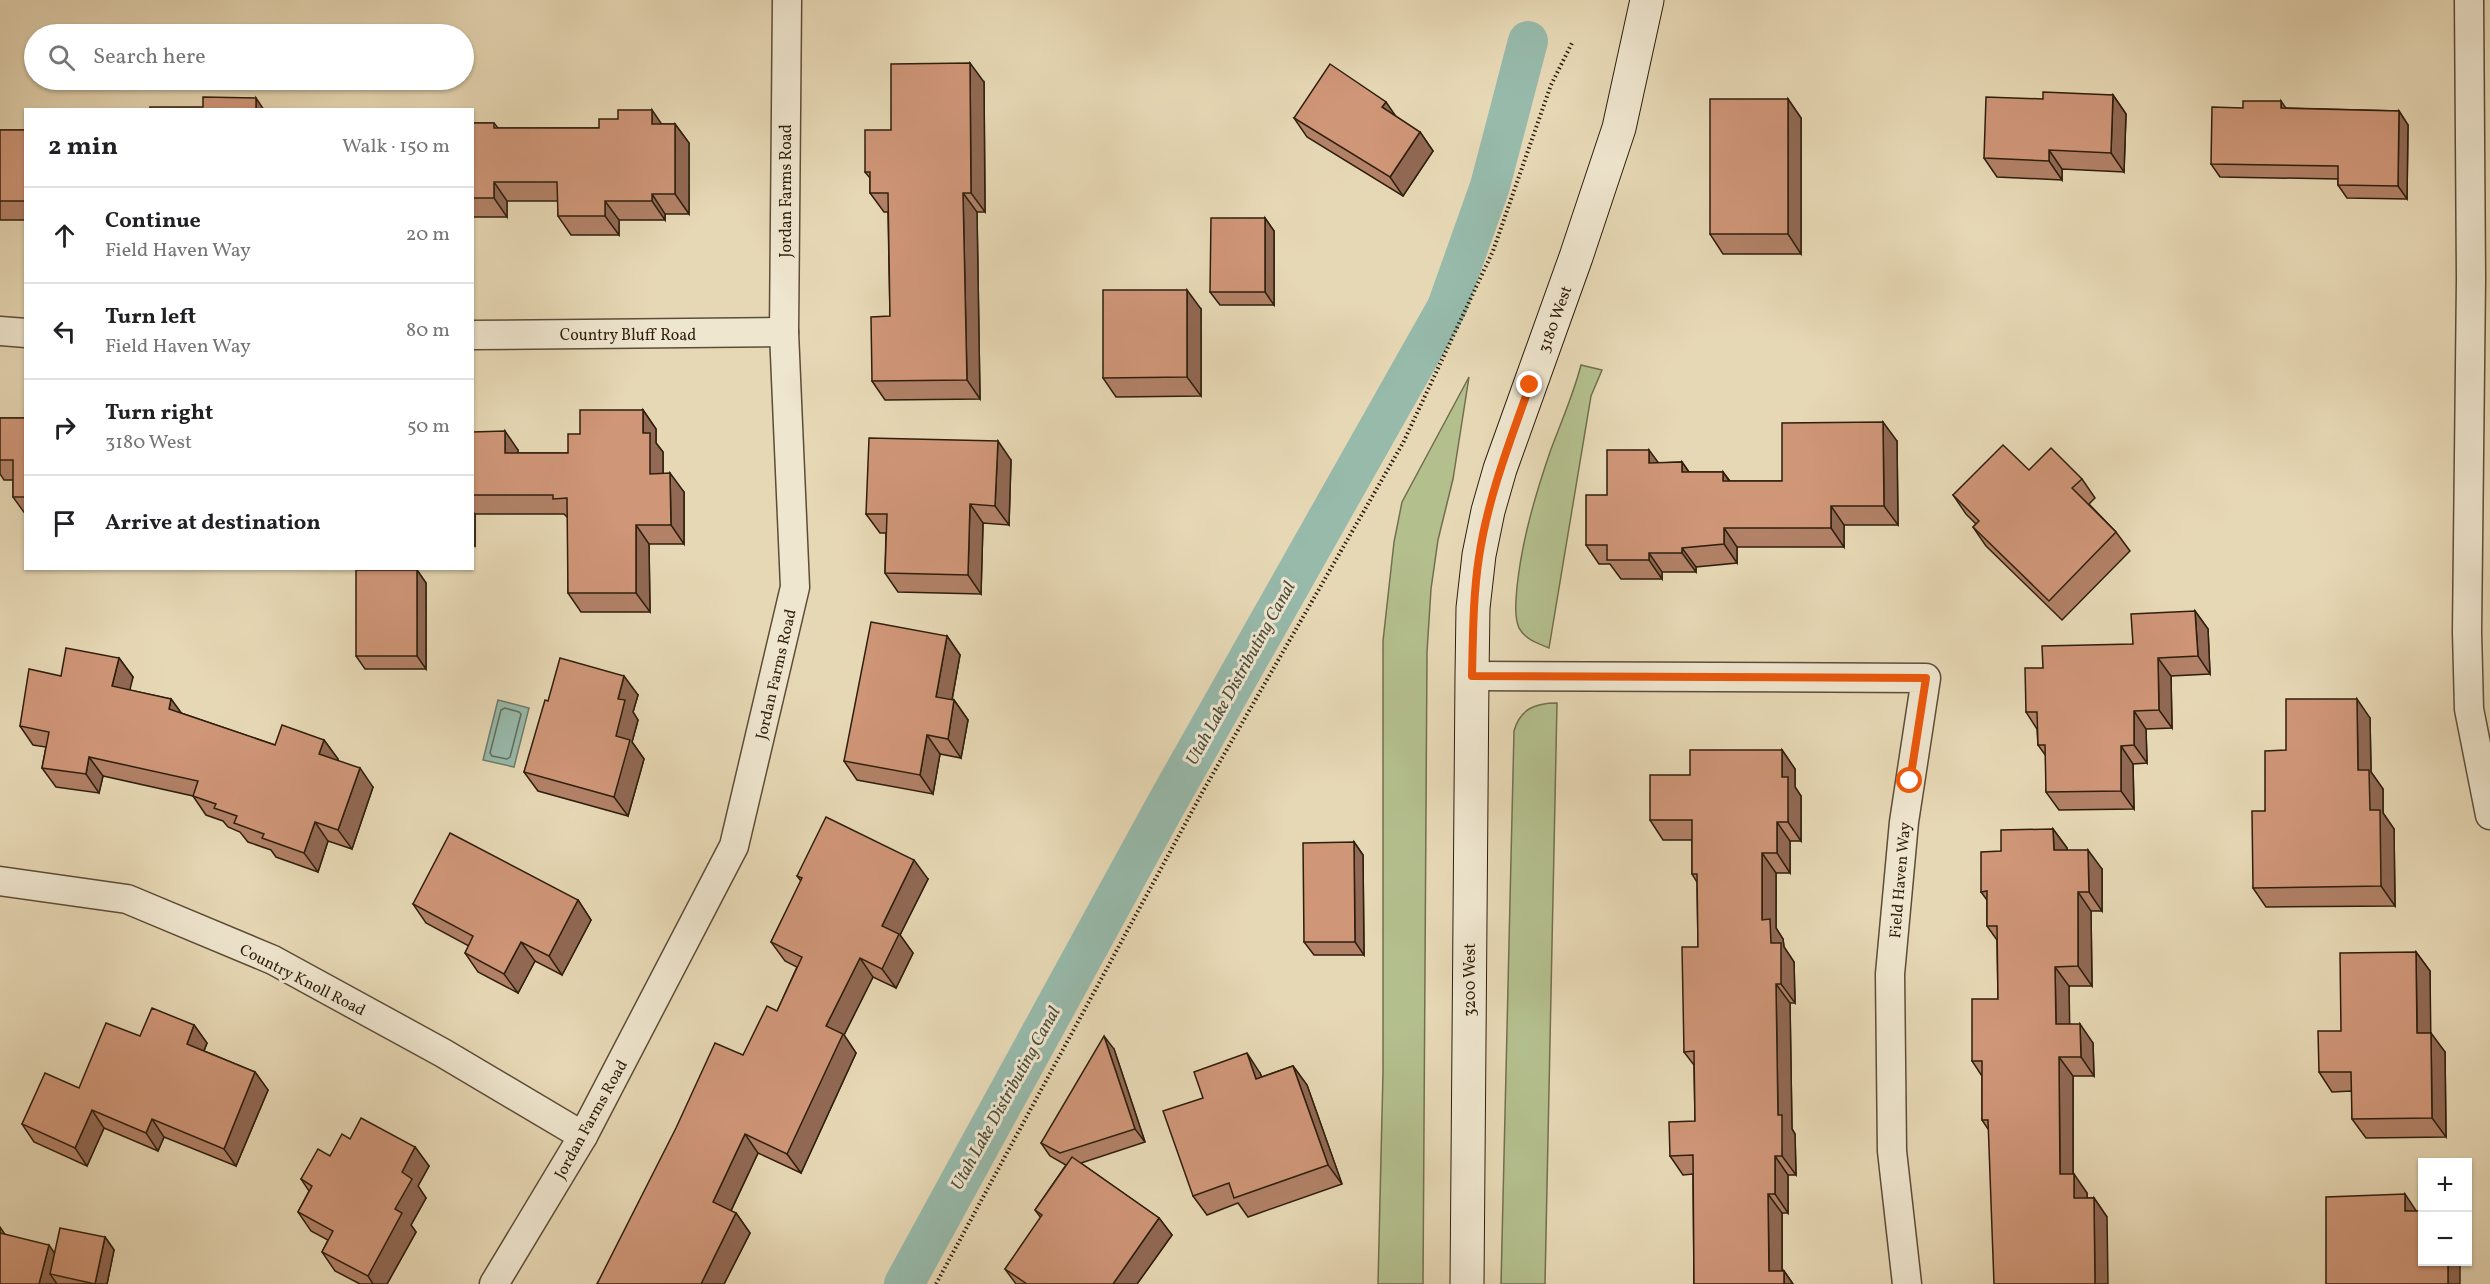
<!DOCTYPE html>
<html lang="en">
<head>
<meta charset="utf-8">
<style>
	:root { --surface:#fff; --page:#f2f2f2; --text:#202124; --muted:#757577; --line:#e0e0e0 }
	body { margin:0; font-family:Vollkorn,serif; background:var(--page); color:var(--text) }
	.controls { position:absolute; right:18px; bottom:18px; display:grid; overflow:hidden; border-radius:0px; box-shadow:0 2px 4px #0004 }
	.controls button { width:54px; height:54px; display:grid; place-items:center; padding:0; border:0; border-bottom:2px solid var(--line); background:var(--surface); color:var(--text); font:30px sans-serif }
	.stop { position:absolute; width:18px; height:18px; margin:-14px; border:4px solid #ea580c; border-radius:50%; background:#fff }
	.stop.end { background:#ea580c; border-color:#fff; box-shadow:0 2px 6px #0008 }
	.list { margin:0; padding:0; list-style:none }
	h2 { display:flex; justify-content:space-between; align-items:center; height:78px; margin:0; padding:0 24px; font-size:26px }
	h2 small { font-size:20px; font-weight:400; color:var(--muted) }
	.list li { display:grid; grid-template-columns:39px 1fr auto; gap:18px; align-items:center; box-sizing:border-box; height:96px; padding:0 24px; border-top:2px solid var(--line) }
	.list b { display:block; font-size:22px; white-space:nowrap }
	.list p { margin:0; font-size:20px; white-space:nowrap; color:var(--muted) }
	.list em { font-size:20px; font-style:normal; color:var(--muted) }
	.icon { flex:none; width:33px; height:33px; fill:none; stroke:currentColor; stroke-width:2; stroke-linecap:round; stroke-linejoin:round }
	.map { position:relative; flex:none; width:2490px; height:1284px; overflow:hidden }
	.search { position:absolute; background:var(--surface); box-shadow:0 2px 4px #0004; left:24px; top:24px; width:450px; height:66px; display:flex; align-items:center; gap:15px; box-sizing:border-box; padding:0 21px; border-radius:33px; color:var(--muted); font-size:22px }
	.panel { position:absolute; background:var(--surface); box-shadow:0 2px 4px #0004; left:24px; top:108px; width:450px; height:462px; border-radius:0px }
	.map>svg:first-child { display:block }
</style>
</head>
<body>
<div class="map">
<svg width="2490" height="1284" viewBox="0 0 2490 1284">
	<rect width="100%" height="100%" fill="#e7d8b5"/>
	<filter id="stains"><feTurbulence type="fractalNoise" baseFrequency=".00333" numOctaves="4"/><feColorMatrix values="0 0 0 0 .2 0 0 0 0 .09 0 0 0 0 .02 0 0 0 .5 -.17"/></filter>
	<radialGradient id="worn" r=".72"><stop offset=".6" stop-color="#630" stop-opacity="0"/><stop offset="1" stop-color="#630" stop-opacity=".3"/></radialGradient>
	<g fill="#b4bf8e" stroke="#726f4e" stroke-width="1.5">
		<path d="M 1581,365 L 1602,370 L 1591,396 L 1549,648 C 1537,643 1526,640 1519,628 C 1514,616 1516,599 1517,587 C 1522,540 1535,496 1550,452 C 1561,422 1573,396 1581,365 Z"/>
		<path d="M 1469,377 L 1453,479 L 1438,540 L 1431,589 L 1427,652 L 1423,1284 L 1378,1284 L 1383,1073 L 1383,641 L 1394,542 L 1402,502 Z"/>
		<path d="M 1557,703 L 1545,1284 L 1501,1284 L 1514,731 C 1520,709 1535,703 1557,703 Z"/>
	</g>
	<path fill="#97baab" stroke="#6d7c6c" stroke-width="1.5" d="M 498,700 L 529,708 L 514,767 L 483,760 Z"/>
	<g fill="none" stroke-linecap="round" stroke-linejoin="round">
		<path stroke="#636c5c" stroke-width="1.5" d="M 505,708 L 519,712 L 521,714 L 510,757 L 507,759 L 492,756 L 490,753 L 501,710 Z"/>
		<path stroke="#97baab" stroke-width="40" d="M 904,1284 L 1163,810 L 1447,307 L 1490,186 L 1528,41"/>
		<defs>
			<g id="street">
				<path d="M 2469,0 L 2471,279 L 2467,632 L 2469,709 L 2490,815"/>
				<path d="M 0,331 L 26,333"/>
				<path d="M 472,335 L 784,332"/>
				<path d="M 1472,676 L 1926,678 L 1904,822 L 1890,974 L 1892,1151 L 1907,1284"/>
				<path d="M 0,881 L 127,899 L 273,960 L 443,1053 L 583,1136"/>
				<path d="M 494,1284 L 583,1136 L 734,846 L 795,587 L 784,332 L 787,0"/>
			</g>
			<path id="secondary" d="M 1467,1284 L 1472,676 L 1473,608 L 1479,555 L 1488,511 L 1500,469 L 1576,257 L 1619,128 L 1647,0"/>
		</defs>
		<use href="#street" stroke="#5d4d37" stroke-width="31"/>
		<use href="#secondary" stroke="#2f1f0d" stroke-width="35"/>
		<path stroke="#2f1f0d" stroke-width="4" stroke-dasharray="1.5 3" stroke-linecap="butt" d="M 936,1284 L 1203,791 L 1403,443 L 1493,251 L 1551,85 L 1573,41"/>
		<use href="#street" stroke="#efe6cf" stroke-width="28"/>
		<use href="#secondary" stroke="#efe6cf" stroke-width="33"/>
	</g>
	<g fill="#b28167" stroke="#2f1f0d" stroke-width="1.5">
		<path d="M 984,82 L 985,212 L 977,212 L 980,399 L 885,400 L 872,381 L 890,316 L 888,212 L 884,212 L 870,193 L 870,178 L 865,172 Z"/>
		<path d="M 2113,95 L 2126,114 L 2124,172 L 2062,169 L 2062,180 L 1997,177 L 1984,158 L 2043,99 Z"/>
		<path d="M 1788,99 L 1801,118 L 1801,254 L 1723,254 L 1710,234 Z"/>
		<path d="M 2286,108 L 2399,111 L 2408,125 L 2407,199 L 2347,198 L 2338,185 L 2338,179 L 2220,177 L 2211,164 Z"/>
		<path d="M 1294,118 L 1420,132 L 1433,151 L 1403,196 L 1307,137 Z"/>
		<path d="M 472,123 L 494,123 L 498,128 L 599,128 L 662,124 L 675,124 L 689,143 L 689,214 L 665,214 L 665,220 L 619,220 L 619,235 L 571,235 L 558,216 L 558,201 L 507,201 L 507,217 L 472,217 Z"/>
		<rect x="0" y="130" width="26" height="90"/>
		<path d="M 1265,218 L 1274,231 L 1274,305 L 1220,305 L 1210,292 Z"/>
		<path d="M 1201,309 L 1201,396 L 1116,397 L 1103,378 Z"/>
		<path d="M 643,410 L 656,429 L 656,443 L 663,452 L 663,473 L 684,492 L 684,544 L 649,544 L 650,612 L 581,612 L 568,593 L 568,518 L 564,514 L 475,514 L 475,546 L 472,546 L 472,432 L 518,450 L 518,453 L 568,453 L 580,434 Z"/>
		<path d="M 0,418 L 26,418 L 26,515 L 13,497 L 13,480 L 4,480 L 0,474 Z"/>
		<path d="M 1897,441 L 1898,525 L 1844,525 L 1844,547 L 1737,547 L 1737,563 L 1696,567 L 1696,572 L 1662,572 L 1662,579 L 1621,579 L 1610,564 L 1599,564 L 1586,545 L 1607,495 L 1659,463 L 1682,462 L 1689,472 L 1723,472 L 1730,481 L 1782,481 Z"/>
		<path d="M 1011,460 L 1009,525 L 983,523 L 981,594 L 898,592 L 885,573 L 886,533 L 880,533 L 866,514 Z"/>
		<path d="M 2029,470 L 2082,479 L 2095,498 L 2089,504 L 2116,532 L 2130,551 L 2062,620 L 1986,546 L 1973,527 L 1976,524 L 1966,514 L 1953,495 Z"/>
		<path d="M 417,570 L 426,583 L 426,669 L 365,669 L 356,656 Z"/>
		<path d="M 2195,611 L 2208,629 L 2210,674 L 2171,676 L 2172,728 L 2146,729 L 2147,763 L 2133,764 L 2134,809 L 2059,810 L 2046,792 L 2046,756 L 2038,745 L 2037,729 L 2026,712 L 2043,668 L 2133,644 Z"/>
		<path d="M 947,636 L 960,655 L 952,700 L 954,700 L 968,720 L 961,758 L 940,754 L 933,794 L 857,780 L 844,761 Z"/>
		<path d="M 119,658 L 133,677 L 129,690 L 171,699 L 181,713 L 275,745 L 324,740 L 338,759 L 337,761 L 373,787 L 352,849 L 328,841 L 318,872 L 276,857 L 271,850 L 248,842 L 240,832 L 228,827 L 223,821 L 206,815 L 193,796 L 103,776 L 99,793 L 56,787 L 42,768 L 46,747 L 33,745 L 20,726 L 61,676 Z"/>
		<path d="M 638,695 L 633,712 L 638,720 L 632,742 L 644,759 L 628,816 L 538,791 L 524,772 L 548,701 Z"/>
		<path d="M 2370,718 L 2371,772 L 2383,789 L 2383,813 L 2394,829 L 2395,906 L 2266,907 L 2253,888 L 2265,811 L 2286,750 Z"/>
		<path d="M 1782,750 L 1795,769 L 1795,787 L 1801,796 L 1801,841 L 1790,841 L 1790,873 L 1776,873 L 1776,928 L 1783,939 L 1784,947 L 1794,962 L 1795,1003 L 1790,1003 L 1792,1129 L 1795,1134 L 1796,1175 L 1788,1175 L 1788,1213 L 1782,1213 L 1782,1271 L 1784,1271 L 1793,1284 L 1694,1284 L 1693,1174 L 1683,1175 L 1670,1156 L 1695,1121 L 1694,1065 L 1684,1052 L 1698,947 L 1697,882 L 1692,874 L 1692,840 L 1663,840 L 1650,820 L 1690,775 Z"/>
		<path d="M 2053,829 L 2067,848 L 2067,850 L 2102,869 L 2102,911 L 2091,911 L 2092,986 L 2069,986 L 2069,1024 L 2093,1043 L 2094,1076 L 2073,1076 L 2073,1174 L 2087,1193 L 2087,1198 L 2094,1198 L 2107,1217 L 1988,1129 L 1982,1120 L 1982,1076 L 1972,1061 L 1998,999 L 1997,940 L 1987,926 L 1987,900 L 1981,892 L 2001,851 Z"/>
		<path d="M 1354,842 L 1363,855 L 1364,955 L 1314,955 L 1304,942 Z"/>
		<path d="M 797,876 L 928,879 L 900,935 L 913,953 L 896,988 L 873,977 L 844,1035 L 856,1053 L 801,1173 L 758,1153 L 731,1211 L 736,1213 L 750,1233 L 724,1284 L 597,1284 L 743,1055 L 777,1011 L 797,967 L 785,961 L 771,942 L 801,881 Z"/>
		<path d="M 578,900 L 591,920 L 562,975 L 535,961 L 518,993 L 478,972 L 465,953 L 469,946 L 426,923 L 413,904 Z"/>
		<path d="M 2416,952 L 2430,971 L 2430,1033 L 2445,1052 L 2446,1137 L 2366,1138 L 2352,1119 L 2352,1091 L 2332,1092 L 2319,1072 L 2341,1031 Z"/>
		<path d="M 194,1025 L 207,1043 L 204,1051 L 255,1072 L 268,1090 L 236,1166 L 164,1137 L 158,1151 L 104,1128 L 87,1166 L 34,1142 L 22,1124 L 79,1088 L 140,1036 Z"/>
		<path d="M 1114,1049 L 1145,1142 L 1081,1163 L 1159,1218 L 1172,1235 L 1137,1284 L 1016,1284 L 1005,1269 L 1041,1218 L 1035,1210 L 1066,1165 L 1050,1156 L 1041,1143 Z"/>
		<path d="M 1293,1066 L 1307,1085 L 1342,1184 L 1248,1217 L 1238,1203 L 1207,1215 L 1193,1196 L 1203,1098 L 1260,1073 L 1262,1077 Z"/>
		<path d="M 350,1139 L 415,1147 L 429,1166 L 418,1186 L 426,1198 L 411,1225 L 416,1232 L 387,1284 L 360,1284 L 335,1271 L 322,1252 L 328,1240 L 311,1231 L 298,1212 L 309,1191 L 301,1179 Z"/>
		<path d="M 5,1235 L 54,1253 L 105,1237 L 114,1250 L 107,1284 L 0,1284 Z"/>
	</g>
	<g fill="#916954" stroke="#2f1f0d" stroke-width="1.5">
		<path d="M 970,63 L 984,82 L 985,212 L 971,193 Z"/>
		<path d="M 2113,95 L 2126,114 L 2124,172 L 2111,153 Z"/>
		<path d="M 256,98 L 264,110 L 256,110 Z"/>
		<path d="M 1788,99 L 1801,118 L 1801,254 L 1788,234 Z"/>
		<path d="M 2281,101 L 2290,114 L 2281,108 Z"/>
		<path d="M 1386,102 L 1399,121 L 1382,107 Z"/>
		<path d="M 652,110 L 665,129 L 652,124 Z"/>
		<path d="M 2399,111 L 2408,125 L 2407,199 L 2398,186 Z"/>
		<path d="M 675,124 L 689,143 L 689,214 L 675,194 Z"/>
		<path d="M 1420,132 L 1433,151 L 1403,196 L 1390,177 Z"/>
		<path d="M 2049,150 L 2062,169 L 2062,180 L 2049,161 Z"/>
		<path d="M 494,182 L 507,201 L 507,217 L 494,198 Z"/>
		<path d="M 963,193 L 977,212 L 980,399 L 967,380 Z"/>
		<path d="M 652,194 L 665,214 L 665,220 L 652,201 Z"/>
		<path d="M 605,201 L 619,220 L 619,235 L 605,216 Z"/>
		<path d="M 1265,218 L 1274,231 L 1274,305 L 1265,292 Z"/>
		<path d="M 1187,290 L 1201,309 L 1201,396 L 1187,377 Z"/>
		<path d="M 643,410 L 656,429 L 656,443 L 663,452 L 663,493 L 650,474 L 643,433 Z"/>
		<path d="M 1883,422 L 1897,441 L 1898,525 L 1884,506 Z"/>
		<path d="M 505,431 L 518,450 L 519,472 L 505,453 Z"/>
		<path d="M 998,441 L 1011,460 L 1009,525 L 995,506 Z"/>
		<path d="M 1649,450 L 1663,469 L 1649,463 Z"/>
		<path d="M 1682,462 L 1695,481 L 1682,472 Z"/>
		<path d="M 1723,472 L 1736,491 L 1723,481 Z"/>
		<path d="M 670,473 L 684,492 L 684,544 L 671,525 Z"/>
		<path d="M 970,504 L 983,523 L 981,594 L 968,575 Z"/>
		<path d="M 1831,506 L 1844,525 L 1844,547 L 1831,528 Z"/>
		<path d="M 472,511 L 475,514 L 475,546 L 472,543 Z"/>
		<path d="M 636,525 L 649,544 L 650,612 L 636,593 Z"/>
		<path d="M 1724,528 L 1737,547 L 1737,563 L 1724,544 Z"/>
		<path d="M 1682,548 L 1696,567 L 1696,572 L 1682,553 Z"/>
		<path d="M 1649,553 L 1662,572 L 1662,579 L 1649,560 Z"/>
		<path d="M 417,570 L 426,583 L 426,669 L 417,656 Z"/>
		<path d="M 2195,611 L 2208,629 L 2210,674 L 2198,656 Z"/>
		<path d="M 947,636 L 960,655 L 949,716 L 936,697 Z"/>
		<path d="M 119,658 L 133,677 L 126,706 L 112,686 Z"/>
		<path d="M 2158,658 L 2171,676 L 2172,728 L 2159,710 Z"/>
		<path d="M 624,676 L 638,695 L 633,712 L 638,720 L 632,742 L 644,759 L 628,816 L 614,797 L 616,736 L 618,699 Z"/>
		<path d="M 171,699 L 185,718 L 169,709 Z"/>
		<path d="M 2357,699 L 2370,718 L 2371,772 L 2383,789 L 2383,813 L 2394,829 L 2395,906 L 2381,886 L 2370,810 L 2358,770 Z"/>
		<path d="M 954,700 L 968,720 L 961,758 L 948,739 Z"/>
		<path d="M 2134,711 L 2146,729 L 2147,763 L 2134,745 Z"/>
		<path d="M 927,735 L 940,754 L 933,794 L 920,775 Z"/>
		<path d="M 324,740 L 338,759 L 332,773 L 319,754 Z"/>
		<path d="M 2121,746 L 2133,764 L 2134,809 L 2121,791 Z"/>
		<path d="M 1782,750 L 1795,769 L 1795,787 L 1801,796 L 1801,841 L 1788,822 L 1782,777 Z"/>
		<path d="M 89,757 L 103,776 L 99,793 L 86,774 Z"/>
		<path d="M 360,768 L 373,787 L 352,849 L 338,830 Z"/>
		<path d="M 315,822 L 328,841 L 318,872 L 304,853 Z"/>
		<path d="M 1777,822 L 1790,841 L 1790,873 L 1777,853 Z"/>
		<path d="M 2053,829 L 2067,848 L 2067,869 L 2054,850 Z"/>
		<path d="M 1354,842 L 1363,855 L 1364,955 L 1355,942 Z"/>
		<path d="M 2088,850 L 2102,869 L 2102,911 L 2089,892 Z"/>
		<path d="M 1762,853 L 1776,873 L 1776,928 L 1783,939 L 1784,947 L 1794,962 L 1795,1003 L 1781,984 L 1771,943 L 1762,920 Z"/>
		<path d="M 914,860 L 928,879 L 900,935 L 913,953 L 896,988 L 882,969 L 882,926 Z"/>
		<path d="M 2078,892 L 2091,911 L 2092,986 L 2078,966 Z"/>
		<path d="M 578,900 L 591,920 L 562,975 L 549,956 Z"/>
		<path d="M 521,942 L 535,961 L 518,993 L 504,974 Z"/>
		<path d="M 2416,952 L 2430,971 L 2431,1052 L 2417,1033 Z"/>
		<path d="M 860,958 L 873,977 L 844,1035 L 856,1053 L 801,1173 L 787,1154 L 826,1026 Z"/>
		<path d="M 2055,967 L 2069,986 L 2070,1043 L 2056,1024 Z"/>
		<path d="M 1776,984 L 1790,1003 L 1792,1129 L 1795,1134 L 1796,1175 L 1782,1156 L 1778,1115 Z"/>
		<path d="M 2080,1024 L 2093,1043 L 2094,1076 L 2081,1057 Z"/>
		<path d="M 194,1025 L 207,1043 L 199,1062 L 187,1044 Z"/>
		<path d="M 2431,1033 L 2445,1052 L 2446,1137 L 2432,1118 Z"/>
		<path d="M 1104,1036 L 1114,1049 L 1145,1142 L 1135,1129 Z"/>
		<path d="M 1247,1053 L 1260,1073 L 1270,1099 L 1256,1079 Z"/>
		<path d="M 2059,1057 L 2073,1076 L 2073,1193 L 2060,1174 Z"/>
		<path d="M 1293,1066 L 1307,1085 L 1342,1184 L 1328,1165 Z"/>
		<path d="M 255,1072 L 268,1090 L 236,1166 L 224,1149 Z"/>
		<path d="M 92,1110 L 104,1128 L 87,1166 L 75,1148 Z"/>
		<path d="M 152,1119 L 164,1137 L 158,1151 L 146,1133 Z"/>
		<path d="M 745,1134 L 758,1153 L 726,1221 L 713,1202 Z"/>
		<path d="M 415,1147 L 429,1166 L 418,1186 L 426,1198 L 411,1225 L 416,1232 L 387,1284 L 373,1284 L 368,1276 L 395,1209 L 402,1172 Z"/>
		<path d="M 1775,1156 L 1788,1175 L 1788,1213 L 1775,1194 Z"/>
		<path d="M 2074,1174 L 2087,1193 L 2088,1217 L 2074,1198 Z"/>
		<path d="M 1768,1194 L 1782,1213 L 1782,1284 L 1769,1271 Z"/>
		<path d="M 2405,1194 L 2417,1212 L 2405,1211 Z"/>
		<path d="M 2094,1198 L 2107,1217 L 2108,1284 L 2095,1284 Z"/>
		<path d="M 2419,1211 L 2422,1217 L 2422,1251 L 2420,1247 Z"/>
		<path d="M 736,1213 L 750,1233 L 724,1284 L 701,1284 Z"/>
		<path d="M 1159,1218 L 1172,1235 L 1137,1284 L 1113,1284 Z"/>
		<path d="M 0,1227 L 8,1239 L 0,1242 Z"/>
		<path d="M 105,1237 L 114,1250 L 107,1284 L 95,1284 Z"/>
		<path d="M 49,1245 L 62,1264 L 50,1274 L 57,1284 L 39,1284 Z"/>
		<path d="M 2448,1262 L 2458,1262 L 2460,1264 L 2460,1284 L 2448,1284 Z"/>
		<path d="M 1784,1271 L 1793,1284 L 1784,1284 Z"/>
	</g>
	<g fill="#cf9678" stroke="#2f1f0d" stroke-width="1.5">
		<path d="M 970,63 L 971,193 L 963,193 L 967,380 L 872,381 L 871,317 L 890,316 L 888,193 L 870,193 L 870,172 L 865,172 L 865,130 L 891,130 L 891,64 Z"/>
		<path d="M 1330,64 L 1386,102 L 1382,107 L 1420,132 L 1390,177 L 1294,118 Z"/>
		<path d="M 2043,92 L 2113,95 L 2111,153 L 2049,150 L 2049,161 L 1984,158 L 1986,97 L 2043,99 Z"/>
		<path d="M 203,97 L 256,98 L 256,109 L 277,110 L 150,110 L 150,107 L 203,107 Z"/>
		<rect x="1710" y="99" width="78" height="135"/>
		<path d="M 2243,101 L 2281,101 L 2281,108 L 2399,111 L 2398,186 L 2338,185 L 2338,166 L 2211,164 L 2212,107 L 2243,108 Z"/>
		<rect x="415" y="109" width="36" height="1"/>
		<path d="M 618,110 L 652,110 L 652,124 L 675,124 L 675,194 L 652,194 L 652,201 L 605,201 L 605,216 L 558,216 L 557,182 L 494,182 L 494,198 L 472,198 L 472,123 L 494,123 L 494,128 L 599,128 L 599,119 L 618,119 Z"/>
		<rect x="0" y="130" width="26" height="71"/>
		<path d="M 1211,218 L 1265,218 L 1265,292 L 1210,292 Z"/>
		<path d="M 1103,290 L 1187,290 L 1187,377 L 1103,378 Z"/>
		<path d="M 580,410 L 643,410 L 643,433 L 650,433 L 650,474 L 670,473 L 671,525 L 636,525 L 636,593 L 568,593 L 567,498 L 553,499 L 553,495 L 472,495 L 472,432 L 505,431 L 505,453 L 568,453 L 568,434 L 580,434 Z"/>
		<path d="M 0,418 L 26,418 L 26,497 L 13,497 L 13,460 L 0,460 Z"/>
		<path d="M 1883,422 L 1884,506 L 1831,506 L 1831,528 L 1724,528 L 1724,544 L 1682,548 L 1682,553 L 1649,553 L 1649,560 L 1607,560 L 1607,545 L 1586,545 L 1586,495 L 1607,495 L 1607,450 L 1649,450 L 1649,463 L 1682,462 L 1682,472 L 1723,472 L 1723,481 L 1782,481 L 1782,423 Z"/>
		<path d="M 869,438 L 998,441 L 995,506 L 970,504 L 968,575 L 885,573 L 887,514 L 866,514 Z"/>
		<path d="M 2003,445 L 2029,470 L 2051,448 L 2082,479 L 2072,488 L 2116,532 L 2049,601 L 1973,527 L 1979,521 L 1953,495 Z"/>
		<rect x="356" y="570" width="61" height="86"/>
		<path d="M 2195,611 L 2198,656 L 2158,658 L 2159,710 L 2134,711 L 2134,745 L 2121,746 L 2121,791 L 2046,792 L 2045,745 L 2038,745 L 2037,712 L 2026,712 L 2025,668 L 2043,668 L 2042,646 L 2133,644 L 2131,614 Z"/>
		<path d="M 871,622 L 947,636 L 936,697 L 954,700 L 948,739 L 927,735 L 920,775 L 844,761 Z"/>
		<path d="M 66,648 L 119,658 L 112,686 L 171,699 L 169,709 L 275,745 L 282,725 L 324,740 L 319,754 L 360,768 L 338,830 L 315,822 L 304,853 L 262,838 L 264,834 L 234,823 L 237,816 L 214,808 L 216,804 L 193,796 L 198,781 L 89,757 L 86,774 L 42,768 L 49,732 L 20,726 L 29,669 L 61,676 Z"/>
		<path d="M 560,658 L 624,676 L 618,699 L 625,700 L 616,736 L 630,740 L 614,797 L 524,772 L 545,700 L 548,701 Z"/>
		<path d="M 2286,699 L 2357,699 L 2358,770 L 2369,770 L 2370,810 L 2380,810 L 2381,886 L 2253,888 L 2252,811 L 2265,811 L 2265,751 L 2286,750 Z"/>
		<path d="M 1690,750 L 1782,750 L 1782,777 L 1788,777 L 1788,822 L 1777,822 L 1777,853 L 1762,853 L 1762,920 L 1770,919 L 1771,943 L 1781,943 L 1781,984 L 1776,984 L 1778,1115 L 1782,1115 L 1782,1156 L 1775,1156 L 1775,1194 L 1768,1194 L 1769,1271 L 1784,1271 L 1784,1284 L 1694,1284 L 1693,1155 L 1670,1156 L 1669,1122 L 1695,1121 L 1694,1051 L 1684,1052 L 1682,947 L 1698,947 L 1697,874 L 1692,874 L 1692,820 L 1650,820 L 1650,775 L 1690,775 Z"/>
		<path d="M 826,817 L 914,860 L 882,926 L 899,934 L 882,969 L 860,958 L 826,1026 L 843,1034 L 787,1154 L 745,1134 L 713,1202 L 736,1213 L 701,1284 L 597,1284 L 676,1128 L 715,1043 L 743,1055 L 767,1006 L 777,1011 L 802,957 L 771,942 L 802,878 L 797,876 Z"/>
		<path d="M 2053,829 L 2054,850 L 2088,850 L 2089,892 L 2078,892 L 2078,966 L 2055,967 L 2056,1024 L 2080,1024 L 2081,1057 L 2059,1057 L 2060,1174 L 2074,1174 L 2074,1198 L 2094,1198 L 2095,1284 L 1994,1284 L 1988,1120 L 1982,1120 L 1982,1061 L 1972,1061 L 1972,999 L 1998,999 L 1997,926 L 1987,926 L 1987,891 L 1981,892 L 1981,852 L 2001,851 L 2001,830 Z"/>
		<path d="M 450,833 L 578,900 L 549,956 L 521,942 L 504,974 L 465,953 L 473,936 L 413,904 Z"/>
		<path d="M 1354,842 L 1355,942 L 1304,942 L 1303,843 Z"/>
		<path d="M 2416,952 L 2417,1033 L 2431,1033 L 2432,1118 L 2352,1119 L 2351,1072 L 2319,1072 L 2318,1031 L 2341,1031 L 2340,953 Z"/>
		<path d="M 152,1008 L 194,1025 L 187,1044 L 255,1072 L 224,1149 L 152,1119 L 146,1133 L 92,1110 L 75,1148 L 22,1124 L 45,1073 L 79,1088 L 106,1023 L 140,1036 Z"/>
		<path d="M 1104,1036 L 1135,1129 L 1060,1153 L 1041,1143 Z"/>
		<path d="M 1247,1053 L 1256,1079 L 1293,1066 L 1328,1165 L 1234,1198 L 1229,1183 L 1193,1196 L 1163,1111 L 1203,1098 L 1194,1072 Z"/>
		<path d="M 361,1118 L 415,1147 L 402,1172 L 412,1179 L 395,1209 L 402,1213 L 368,1276 L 322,1252 L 333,1231 L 298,1212 L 312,1186 L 301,1179 L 318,1149 L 330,1156 L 342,1134 L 350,1139 Z"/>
		<path d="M 1072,1157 L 1159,1218 L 1113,1284 L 1027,1284 L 1005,1269 L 1042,1215 L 1035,1210 Z"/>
		<path d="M 2405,1194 L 2405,1211 L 2419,1211 L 2420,1247 L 2422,1247 L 2422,1262 L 2448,1262 L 2448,1284 L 2326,1284 L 2326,1197 Z"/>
		<path d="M 60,1228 L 105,1237 L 95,1284 L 50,1274 Z"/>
		<path d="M 0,1233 L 49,1245 L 39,1284 L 0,1284 Z"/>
	</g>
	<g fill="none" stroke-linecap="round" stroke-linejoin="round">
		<path stroke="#ea580c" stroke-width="8" d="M 1530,385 C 1510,441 1488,497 1479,557 C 1473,596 1473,636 1472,676 L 1926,678 L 1910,781"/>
	</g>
	<g text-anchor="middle" stroke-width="6" stroke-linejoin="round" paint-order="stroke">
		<g font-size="16" fill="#2f1f0d" stroke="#efe6cf">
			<text transform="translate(785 191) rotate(-90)" y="6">Jordan Farms Road</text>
			<text transform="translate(1554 319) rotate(-70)" y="6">3180 West</text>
			<text x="628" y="340">Country Bluff Road</text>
			<text transform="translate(775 674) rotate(-77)" y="6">Jordan Farms Road</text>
			<text transform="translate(1899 880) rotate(-85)" y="6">Field Haven Way</text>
			<text transform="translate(303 979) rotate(27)" y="6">Country Knoll Road</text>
			<text transform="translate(1469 980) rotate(-90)" y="6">3200 West</text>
			<text transform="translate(590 1119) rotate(-61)" y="6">Jordan Farms Road</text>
		</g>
		<g font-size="18" font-style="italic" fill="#4e4e3c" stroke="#efe6cf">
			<text transform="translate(1240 673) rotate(-61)" y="6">Utah Lake Distributing Canal</text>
			<text transform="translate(1005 1098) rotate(-61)" y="6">Utah Lake Distributing Canal</text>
		</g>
	</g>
	<rect width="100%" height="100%" filter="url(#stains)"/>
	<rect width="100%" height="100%" fill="url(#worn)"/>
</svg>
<div class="controls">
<button>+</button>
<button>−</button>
</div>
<div class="stop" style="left:1910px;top:781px"></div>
<div class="stop end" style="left:1530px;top:385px"></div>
<div class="search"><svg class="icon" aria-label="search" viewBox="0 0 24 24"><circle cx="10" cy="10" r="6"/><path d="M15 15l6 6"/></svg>Search here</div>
<section class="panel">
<h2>2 min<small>Walk · 150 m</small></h2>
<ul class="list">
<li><svg class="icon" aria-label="ahead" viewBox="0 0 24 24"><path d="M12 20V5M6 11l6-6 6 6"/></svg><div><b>Continue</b><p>Field Haven Way</p></div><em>20 m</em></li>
<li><svg class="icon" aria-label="left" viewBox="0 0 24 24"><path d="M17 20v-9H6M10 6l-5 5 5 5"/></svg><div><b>Turn left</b><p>Field Haven Way</p></div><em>80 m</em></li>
<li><svg class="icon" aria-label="right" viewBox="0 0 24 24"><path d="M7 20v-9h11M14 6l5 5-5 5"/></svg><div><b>Turn right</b><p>3180 West</p></div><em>50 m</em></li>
<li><svg class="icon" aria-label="arrive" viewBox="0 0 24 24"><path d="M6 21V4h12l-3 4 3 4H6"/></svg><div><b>Arrive at destination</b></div></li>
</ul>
</section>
</div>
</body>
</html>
